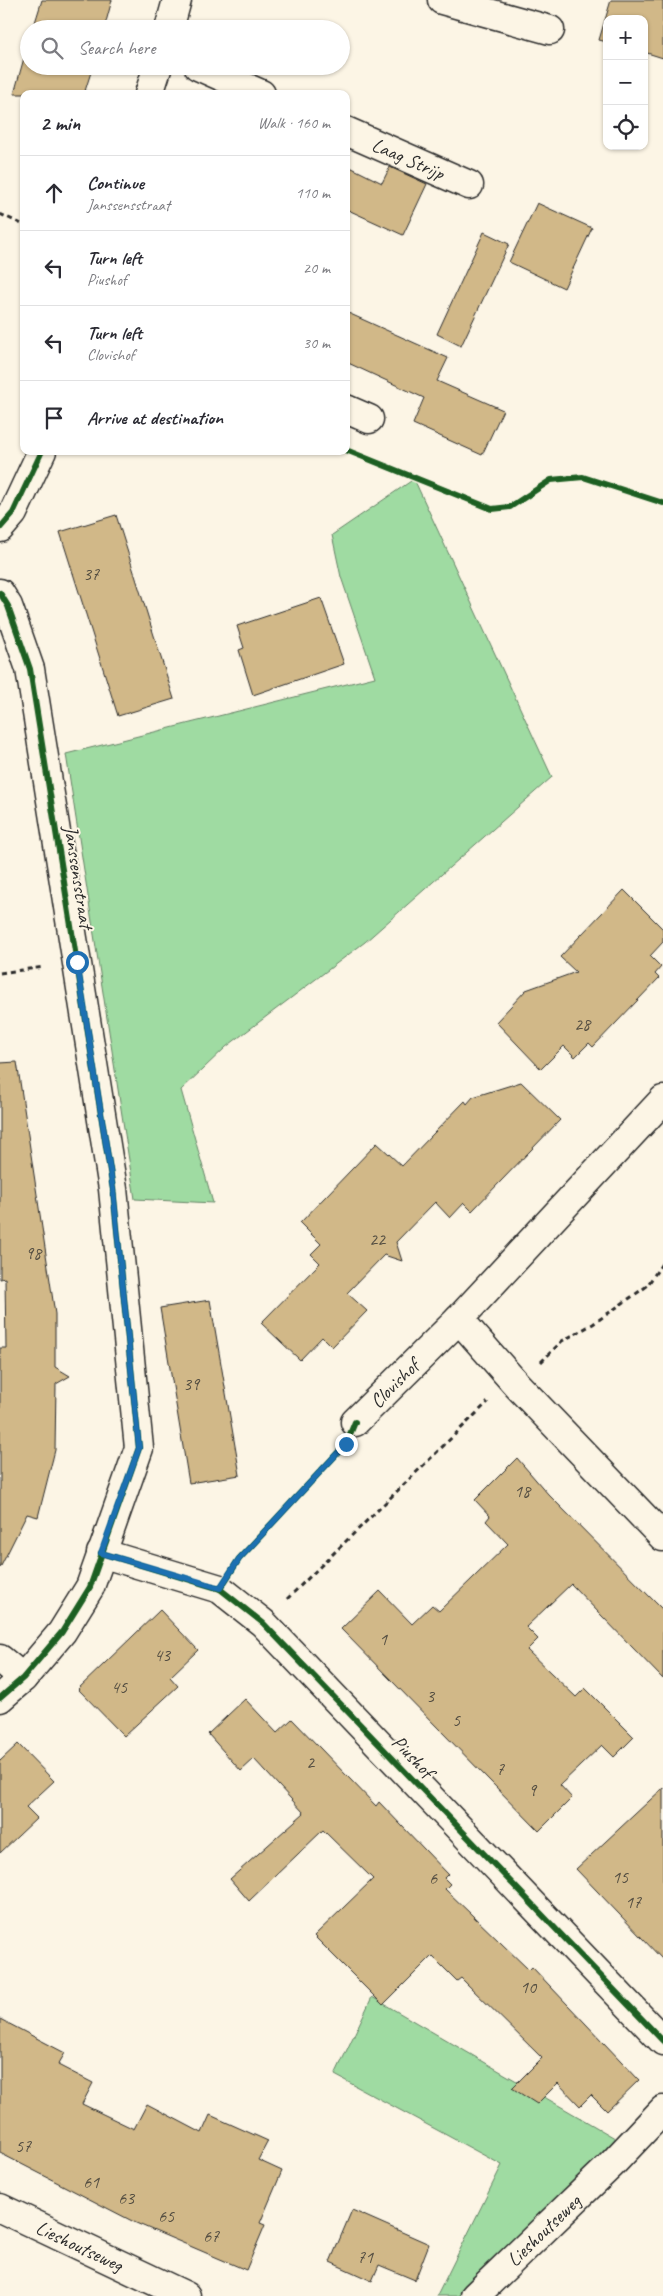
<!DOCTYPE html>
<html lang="en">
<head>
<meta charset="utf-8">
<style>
	:root { --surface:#fff; --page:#f2f2f3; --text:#2b2b33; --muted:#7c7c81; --line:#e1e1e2 }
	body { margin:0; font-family:Caveat,sans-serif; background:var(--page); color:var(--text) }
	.controls { position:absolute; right:15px; top:15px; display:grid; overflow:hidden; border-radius:10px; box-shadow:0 1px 4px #0004 }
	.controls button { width:45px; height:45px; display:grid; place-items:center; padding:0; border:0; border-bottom:1px solid var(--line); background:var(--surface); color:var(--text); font:25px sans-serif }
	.stop { position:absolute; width:15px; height:15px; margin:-11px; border:4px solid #1f6fb2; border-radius:50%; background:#fff }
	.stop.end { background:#1f6fb2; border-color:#fff; box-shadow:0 1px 5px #0008 }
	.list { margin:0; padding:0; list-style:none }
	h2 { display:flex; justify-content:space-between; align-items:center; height:65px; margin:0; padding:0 20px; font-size:21px }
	h2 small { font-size:16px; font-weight:400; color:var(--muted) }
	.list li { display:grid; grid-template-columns:32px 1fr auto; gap:15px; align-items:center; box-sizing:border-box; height:75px; padding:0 20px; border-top:1px solid var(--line) }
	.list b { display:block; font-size:19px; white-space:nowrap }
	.list p { margin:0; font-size:16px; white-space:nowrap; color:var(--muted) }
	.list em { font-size:16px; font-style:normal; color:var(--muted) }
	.icon { flex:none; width:28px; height:28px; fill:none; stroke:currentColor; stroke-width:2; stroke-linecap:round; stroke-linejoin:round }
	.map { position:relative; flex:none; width:663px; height:2296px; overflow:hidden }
	.search { position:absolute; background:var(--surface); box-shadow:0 1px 4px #0004; left:20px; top:20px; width:330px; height:55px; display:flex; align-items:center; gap:12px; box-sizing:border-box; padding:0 18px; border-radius:28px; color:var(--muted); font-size:19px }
	.panel { position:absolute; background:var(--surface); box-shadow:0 1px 4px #0004; left:20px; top:90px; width:330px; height:365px; border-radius:10px }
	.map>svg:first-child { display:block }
</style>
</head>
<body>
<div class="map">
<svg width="663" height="2296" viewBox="0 0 663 2296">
	<rect width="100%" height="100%" fill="#fcf5e5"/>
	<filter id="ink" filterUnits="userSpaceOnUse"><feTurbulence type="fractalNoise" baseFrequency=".02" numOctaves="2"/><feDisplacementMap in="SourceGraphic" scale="10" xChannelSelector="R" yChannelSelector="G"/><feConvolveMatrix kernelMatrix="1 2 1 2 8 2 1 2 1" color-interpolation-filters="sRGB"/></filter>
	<g filter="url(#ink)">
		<g fill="#9fdba2" stroke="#658366">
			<path d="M 414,479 L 552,777 L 365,942 L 226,1047 L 181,1090 L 213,1203 L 135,1199 L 66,754 L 375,677 L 341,577 L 332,535 Z"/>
			<path d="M 372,1997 L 620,2141 L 469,2296 L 437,2296 L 502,2165 L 335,2075 Z"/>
		</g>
		<g fill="#d1b888" stroke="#2b2b2b">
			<path d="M 42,0 L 112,0 L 104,29 L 33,29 Z"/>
			<path d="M 611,0 L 663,0 L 663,58 L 644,52 L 644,19 L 607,19 L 607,42 L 599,40 Z"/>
			<path d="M 29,40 L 29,66 L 93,66 L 84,94 L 14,94 Z"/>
			<path d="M 346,165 L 382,183 L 390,167 L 427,184 L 403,235 L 346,209 Z"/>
			<path d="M 537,203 L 592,228 L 564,288 L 509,262 Z"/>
			<path d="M 484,232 L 509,244 L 461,346 L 437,334 Z"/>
			<path d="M 346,312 L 448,358 L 437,381 L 503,410 L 482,455 L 413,424 L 424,398 L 346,362 Z"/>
			<path d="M 116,515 L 174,699 L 118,716 L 60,532 Z"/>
			<path d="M 321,598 L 344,664 L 253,695 L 239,650 L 244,648 L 237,626 Z"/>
			<path d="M 624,890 L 663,929 L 663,942 L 650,956 L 661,967 L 655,974 L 659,978 L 593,1047 L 589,1043 L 575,1057 L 564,1046 L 541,1069 L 496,1022 L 526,990 L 576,972 L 560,957 Z"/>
			<path d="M 17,1062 L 55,1314 L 55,1367 L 70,1376 L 56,1384 L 55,1450 L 38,1517 L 27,1514 L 0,1568 L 0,1348 L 6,1348 L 5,1278 L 0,1279 L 0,1063 Z"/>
			<path d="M 521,1082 L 560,1120 L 472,1211 L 464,1203 L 450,1218 L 435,1202 L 396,1242 L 402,1261 L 384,1255 L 347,1293 L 367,1311 L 332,1347 L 322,1337 L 300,1360 L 261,1323 L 320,1263 L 311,1254 L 321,1244 L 300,1223 L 377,1143 L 402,1166 L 465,1101 L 467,1104 L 473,1097 Z"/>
			<path d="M 210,1300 L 240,1475 L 189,1483 L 160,1308 Z"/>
			<path d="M 517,1458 L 548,1494 L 663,1610 L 663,1679 L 571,1584 L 526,1627 L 538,1639 L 527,1650 L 576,1697 L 585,1688 L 634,1737 L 614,1757 L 602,1745 L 560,1785 L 572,1798 L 539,1831 L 341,1629 L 380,1591 L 412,1624 L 432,1605 L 439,1611 L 508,1544 L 486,1521 L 490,1516 L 475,1500 Z"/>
			<path d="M 160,1610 L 198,1650 L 170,1677 L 178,1686 L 124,1736 L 78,1689 Z"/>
			<path d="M 245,1699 L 277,1733 L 292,1719 L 376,1806 L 379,1802 L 448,1874 L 444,1878 L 450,1884 L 445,1889 L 529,1970 L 532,1967 L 639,2080 L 607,2111 L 591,2095 L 580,2106 L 558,2083 L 537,2104 L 512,2088 L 542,2058 L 461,1978 L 457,1981 L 432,1956 L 383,2005 L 314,1936 L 373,1879 L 323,1830 L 249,1901 L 230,1879 L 304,1813 L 254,1759 L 241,1771 L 208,1734 Z"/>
			<path d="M 18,1744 L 54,1781 L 26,1807 L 37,1818 L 0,1853 L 0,1761 Z"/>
			<path d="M 663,1788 L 663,1960 L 576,1869 Z"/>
			<path d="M 0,2019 L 65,2053 L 58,2065 L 93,2083 L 82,2104 L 134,2129 L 147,2104 L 202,2133 L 210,2115 L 268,2141 L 258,2160 L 282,2171 L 260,2223 L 265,2225 L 246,2270 L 136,2223 L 0,2153 Z"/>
			<path d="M 352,2210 L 429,2244 L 415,2280 L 379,2265 L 372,2281 L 330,2262 Z"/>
		</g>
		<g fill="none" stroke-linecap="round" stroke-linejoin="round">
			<defs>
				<g id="minor">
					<path d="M 442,0 L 550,30"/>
					<path d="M 169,29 L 177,0"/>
					<path d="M 198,66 L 261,94"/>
					<path d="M 149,94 L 158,66"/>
					<path id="s1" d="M 346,131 L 469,185"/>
					<path d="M 346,409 L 369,419"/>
					<path d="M 0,528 L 13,513 L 42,451"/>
					<path d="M 0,593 L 8,606 L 30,669 L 113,1189 L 139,1448 L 90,1587 L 62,1632 L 23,1678 L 0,1698"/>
					<path d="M 459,1319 L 517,1385 L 663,1537"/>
					<path id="s2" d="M 355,1422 L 459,1319 L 663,1100"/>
					<path d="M 101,1553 L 220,1589 L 263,1623 L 663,2041"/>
					<path d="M 0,1659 L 23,1678"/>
					<path id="s3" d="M 475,2296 L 612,2164 L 663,2110"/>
				</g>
				<g id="tertiary">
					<path id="s4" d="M 0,2208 L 186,2296"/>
				</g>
			</defs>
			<use href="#minor" stroke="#2b2b2b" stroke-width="31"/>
			<use href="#tertiary" stroke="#2b2b2b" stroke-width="31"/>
			<g stroke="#2b2b2b" stroke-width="3" stroke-dasharray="5 4" stroke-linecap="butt">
				<path d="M 0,214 L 24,225"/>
				<path d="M 0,973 L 44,967"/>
				<path d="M 541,1362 L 562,1341 L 593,1324 L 647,1286 L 663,1262"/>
				<path d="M 287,1599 L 488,1402"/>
			</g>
			<use href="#minor" stroke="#fcf5e5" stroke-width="28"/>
			<use href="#tertiary" stroke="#fcf5e5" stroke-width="28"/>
			<defs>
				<g id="cycleway">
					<path d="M 346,450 L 492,509 L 510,507 L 551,480 L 583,477 L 663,503"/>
					<path d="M 0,528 L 13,513 L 42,451"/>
					<path d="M 0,593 L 8,606 L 30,669 L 113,1189 L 139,1448 L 90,1587 L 62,1632 L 23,1678 L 0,1698"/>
					<path d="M 101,1553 L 220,1589 L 263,1623 L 663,2041"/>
					<path d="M 220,1589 L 239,1559 L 346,1444 L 355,1422"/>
				</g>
			</defs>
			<use href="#cycleway" stroke="#fcf5e5" stroke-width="9"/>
			<use href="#cycleway" stroke="#1b5e20" stroke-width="6"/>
		</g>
	</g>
	<g fill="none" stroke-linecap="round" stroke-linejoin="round" filter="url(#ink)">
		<path stroke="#1f6fb2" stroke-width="6" d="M 77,962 L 113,1189 L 139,1448 L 101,1553 L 220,1588 L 239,1559 L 346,1444"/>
	</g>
	<g text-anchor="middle" stroke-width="4" stroke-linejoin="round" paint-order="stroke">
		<g font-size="18" fill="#544e42">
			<text x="91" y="580">37</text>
			<text x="582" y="1030">28</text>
			<text x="377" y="1245">22</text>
			<text x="33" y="1259">98</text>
			<text x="191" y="1390">39</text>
			<text x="522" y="1497">18</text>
			<text x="383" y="1645">1</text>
			<text x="162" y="1661">43</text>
			<text x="119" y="1693">45</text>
			<text x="430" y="1702">3</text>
			<text x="456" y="1726">5</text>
			<text x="310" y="1768">2</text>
			<text x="500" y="1775">7</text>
			<text x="532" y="1796">9</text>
			<text x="620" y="1883">15</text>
			<text x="433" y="1884">6</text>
			<text x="633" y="1908">17</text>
			<text x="528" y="1993">10</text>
			<text x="23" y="2152">57</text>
			<text x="91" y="2188">61</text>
			<text x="126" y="2204">63</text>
			<text x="166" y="2222">65</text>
			<text x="211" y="2242">67</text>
			<text x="365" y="2263">71</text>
		</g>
		<g font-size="20" fill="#2b2b2b" stroke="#fcf5e5">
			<text dy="7" stroke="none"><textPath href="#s1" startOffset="68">Laag Strijp</textPath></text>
			<text transform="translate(79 877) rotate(81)" y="7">Janssensstraat</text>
			<text dy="7" stroke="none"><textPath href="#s2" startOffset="55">Clovishof</textPath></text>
			<text transform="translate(413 1756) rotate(46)" y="7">Piushof</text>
			<text dy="7" stroke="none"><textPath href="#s3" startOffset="95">Lieshoutseweg</textPath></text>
			<text dy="7" stroke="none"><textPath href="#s4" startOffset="88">Lieshoutseweg</textPath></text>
		</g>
	</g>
</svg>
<div class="controls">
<button>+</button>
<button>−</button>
<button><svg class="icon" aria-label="locate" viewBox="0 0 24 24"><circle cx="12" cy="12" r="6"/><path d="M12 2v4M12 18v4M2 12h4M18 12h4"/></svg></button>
</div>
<div class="stop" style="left:77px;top:962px"></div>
<div class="stop end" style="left:346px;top:1444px"></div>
<div class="search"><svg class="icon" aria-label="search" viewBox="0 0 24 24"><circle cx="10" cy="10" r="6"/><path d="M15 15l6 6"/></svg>Search here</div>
<section class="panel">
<h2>2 min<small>Walk · 160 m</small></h2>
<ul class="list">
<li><svg class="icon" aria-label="ahead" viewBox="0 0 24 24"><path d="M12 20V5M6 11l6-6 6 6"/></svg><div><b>Continue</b><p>Janssensstraat</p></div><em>110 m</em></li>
<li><svg class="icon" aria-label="left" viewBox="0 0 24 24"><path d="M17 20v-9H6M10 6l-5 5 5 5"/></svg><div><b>Turn left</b><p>Piushof</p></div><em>20 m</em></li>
<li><svg class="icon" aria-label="left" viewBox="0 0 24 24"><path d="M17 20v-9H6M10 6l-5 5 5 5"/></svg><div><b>Turn left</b><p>Clovishof</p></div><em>30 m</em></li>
<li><svg class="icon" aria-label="arrive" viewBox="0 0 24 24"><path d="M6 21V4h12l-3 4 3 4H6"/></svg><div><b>Arrive at destination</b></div></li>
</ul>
</section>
</div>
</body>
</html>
